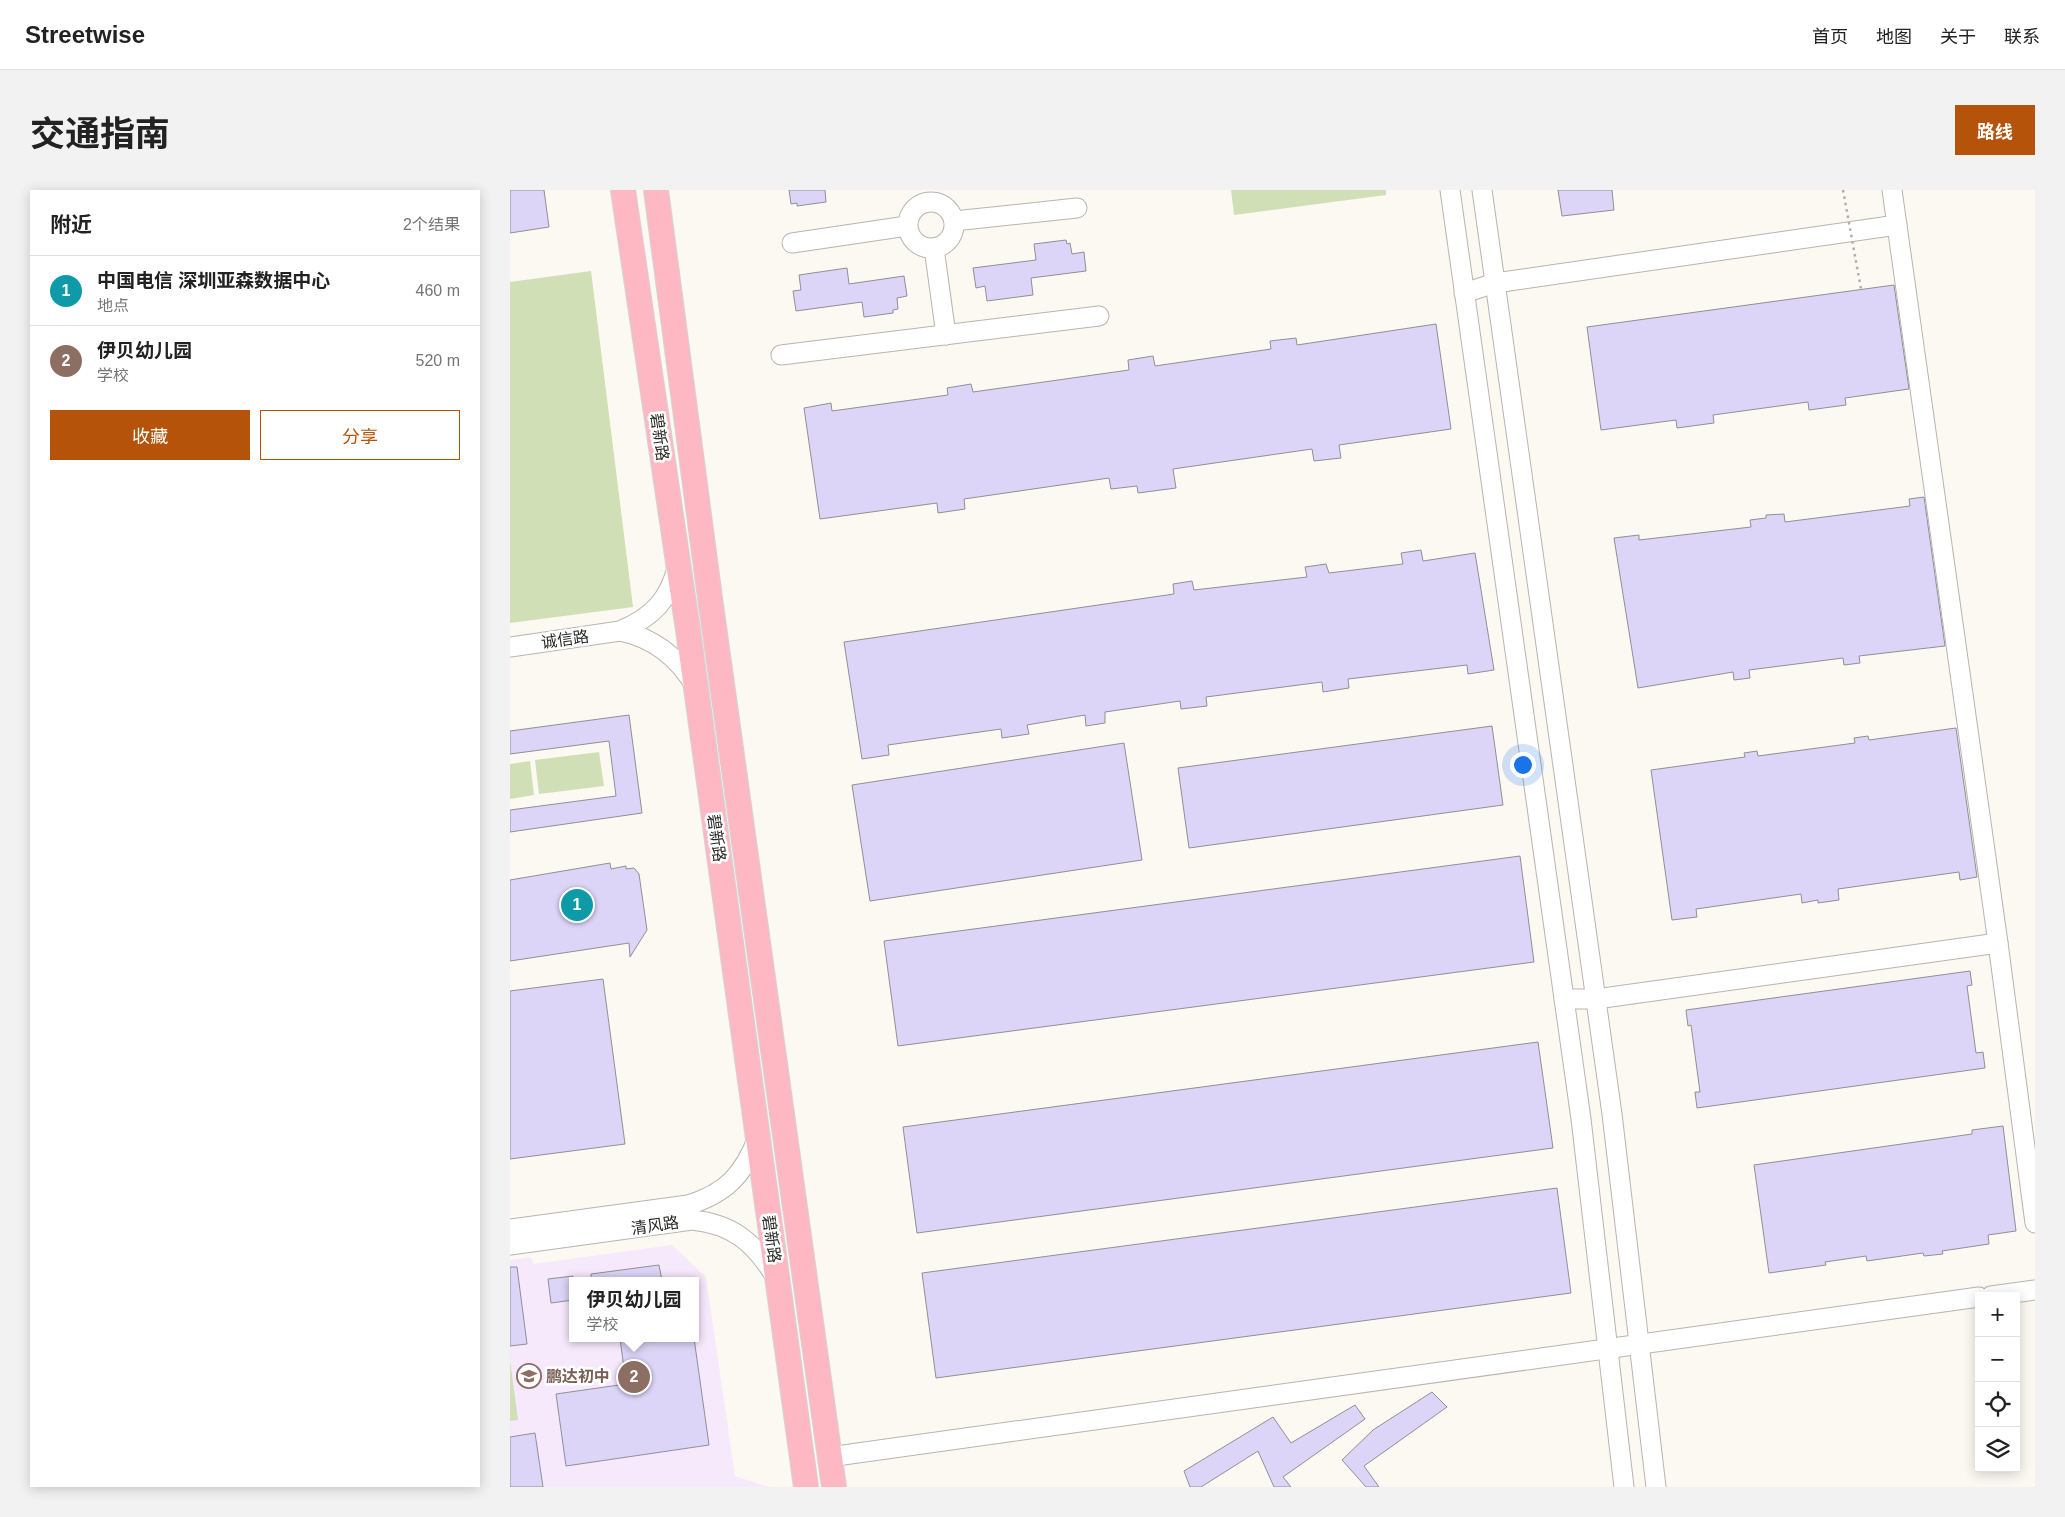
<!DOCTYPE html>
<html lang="zh">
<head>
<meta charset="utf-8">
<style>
	:root { --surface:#fff; --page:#f2f2f2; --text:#222; --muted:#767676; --line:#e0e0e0; --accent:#b45309 }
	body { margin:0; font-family:Helvetica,"Noto Sans SC",sans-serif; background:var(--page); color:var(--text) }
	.controls { position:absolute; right:15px; bottom:15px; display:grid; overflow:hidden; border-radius:0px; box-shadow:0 2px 12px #0003 }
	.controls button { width:45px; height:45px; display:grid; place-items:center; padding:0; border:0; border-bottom:1px solid var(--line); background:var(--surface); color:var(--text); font:25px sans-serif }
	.you { position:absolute; left:1012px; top:574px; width:18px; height:18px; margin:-12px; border:4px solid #fff; border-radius:50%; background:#1a73e8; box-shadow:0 0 0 8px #1a73e833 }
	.badge { display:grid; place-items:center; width:32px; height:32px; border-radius:50%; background:var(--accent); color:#fff; font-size:16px; font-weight:700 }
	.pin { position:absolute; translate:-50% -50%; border:2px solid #fff; box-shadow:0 1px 5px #0006 }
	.popup { position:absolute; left:59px; top:1087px; width:130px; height:65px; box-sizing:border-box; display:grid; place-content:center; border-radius:0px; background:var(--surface); filter:drop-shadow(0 1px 4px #0005); font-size:16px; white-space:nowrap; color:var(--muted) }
	.popup b { font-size:19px; color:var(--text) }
	.popup::after { content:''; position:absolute; left:50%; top:100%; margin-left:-10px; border:10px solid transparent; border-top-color:var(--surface) }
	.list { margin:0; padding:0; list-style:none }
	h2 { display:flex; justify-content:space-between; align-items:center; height:65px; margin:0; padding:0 20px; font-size:21px }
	h2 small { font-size:16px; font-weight:400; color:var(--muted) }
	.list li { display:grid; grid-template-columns:32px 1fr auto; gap:15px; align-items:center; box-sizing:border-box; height:70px; padding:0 20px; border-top:1px solid var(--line) }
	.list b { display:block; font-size:19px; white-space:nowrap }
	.list p { margin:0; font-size:16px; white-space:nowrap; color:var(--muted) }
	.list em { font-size:16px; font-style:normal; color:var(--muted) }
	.actions { display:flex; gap:10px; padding:15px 20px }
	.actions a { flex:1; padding:11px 0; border:1px solid var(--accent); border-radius:0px; text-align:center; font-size:18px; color:var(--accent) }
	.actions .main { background:var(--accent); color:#fff }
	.icon { flex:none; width:28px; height:28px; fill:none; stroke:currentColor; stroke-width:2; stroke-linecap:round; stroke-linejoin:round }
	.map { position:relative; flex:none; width:1525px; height:1297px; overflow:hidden; border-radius:0px }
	header { display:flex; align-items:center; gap:30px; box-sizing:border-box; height:70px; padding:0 25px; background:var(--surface); border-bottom:1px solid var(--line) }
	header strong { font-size:24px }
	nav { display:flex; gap:28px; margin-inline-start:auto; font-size:18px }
	.intro { display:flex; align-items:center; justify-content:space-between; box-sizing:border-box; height:120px; padding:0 30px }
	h1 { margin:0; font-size:35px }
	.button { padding:12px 22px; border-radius:0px; background:var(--accent); color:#fff; font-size:18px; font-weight:700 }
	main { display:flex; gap:30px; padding:0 30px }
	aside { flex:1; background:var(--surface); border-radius:0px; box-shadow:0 2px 12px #0003 }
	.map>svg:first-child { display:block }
</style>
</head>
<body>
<header>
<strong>Streetwise</strong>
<nav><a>首页</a><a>地图</a><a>关于</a><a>联系</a></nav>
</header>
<div class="intro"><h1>交通指南</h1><a class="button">路线</a></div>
<main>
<aside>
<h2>附近<small>2个结果</small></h2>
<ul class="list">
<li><span class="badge" style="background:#0f9aa8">1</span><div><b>中国电信 深圳亚森数据中心</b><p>地点</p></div><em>460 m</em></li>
<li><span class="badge" style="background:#8d6e63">2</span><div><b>伊贝幼儿园</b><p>学校</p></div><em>520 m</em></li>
</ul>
<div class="actions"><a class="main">收藏</a><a>分享</a></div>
</aside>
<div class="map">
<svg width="1525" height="1297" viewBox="0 0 1525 1297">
	<rect width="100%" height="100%" fill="#fcf8f2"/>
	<path fill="#f7e9fc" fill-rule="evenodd" d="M 162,1055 L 196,1087 L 225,1286 L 259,1297 L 0,1297 L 0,1070 L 21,1067 L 23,1074 ZM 63,1091 L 185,1091 L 185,1148 L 63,1148 Z"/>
	<g fill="#d1dfb7">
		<path d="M 721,0 L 876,0 L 876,5 L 724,25 Z"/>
		<path d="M 81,81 L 123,417 L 0,433 L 0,92 Z"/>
		<path d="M 89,562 L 94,596 L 29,604 L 25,570 Z"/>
		<path d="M 20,571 L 24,605 L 0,609 L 0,574 Z"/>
		<path d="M 0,1170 L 8,1230 L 0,1231 Z"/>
	</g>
	<g fill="#dcd5f8" stroke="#908f95">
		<path d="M 0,0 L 34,0 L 39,37 L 0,43 Z"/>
		<path d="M 279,0 L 315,0 L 316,12 L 287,16 L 287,13 L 281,14 Z"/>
		<path d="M 1048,0 L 1102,0 L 1104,20 L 1052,26 Z"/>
		<path d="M 556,50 L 557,54 L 560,53 L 562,64 L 574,62 L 576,81 L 521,88 L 523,105 L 477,111 L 475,96 L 466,98 L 463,78 L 526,70 L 524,54 Z"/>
		<path d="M 337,78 L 339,94 L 394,86 L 397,106 L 387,108 L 388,119 L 383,120 L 383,123 L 354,127 L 352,112 L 286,121 L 283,101 L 291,100 L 289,85 Z"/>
		<path d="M 1384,95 L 1399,199 L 1335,208 L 1336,215 L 1299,220 L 1298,212 L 1203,225 L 1204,233 L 1167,238 L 1166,230 L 1091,240 L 1077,137 Z"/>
		<path d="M 926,134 L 941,239 L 829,255 L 831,268 L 804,271 L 802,259 L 663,279 L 666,298 L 628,303 L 627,296 L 601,299 L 599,288 L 454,309 L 455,319 L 428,323 L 427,313 L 310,329 L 294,218 L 321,213 L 322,221 L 438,205 L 437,198 L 461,194 L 463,202 L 619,180 L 618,170 L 643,166 L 645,176 L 761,159 L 760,151 L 786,148 L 787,155 Z"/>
		<path d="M 1414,307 L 1435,456 L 1349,466 L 1350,473 L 1334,475 L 1333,468 L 1239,480 L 1240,488 L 1224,490 L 1223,482 L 1128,498 L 1104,348 L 1129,345 L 1129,350 L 1241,337 L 1240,330 L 1256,328 L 1256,325 L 1274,324 L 1275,332 L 1400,316 L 1399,309 Z"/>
		<path d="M 911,360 L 913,371 L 965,363 L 984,480 L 958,484 L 957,475 L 838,489 L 839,498 L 813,502 L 812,492 L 696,507 L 697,516 L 671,519 L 670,511 L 595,522 L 595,533 L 576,536 L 575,525 L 517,535 L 519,544 L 492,548 L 491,539 L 378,555 L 379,565 L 352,569 L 334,452 L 664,404 L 663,394 L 682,391 L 684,400 L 797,387 L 795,377 L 816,374 L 819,383 L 893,374 L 891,363 Z"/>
		<path d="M 119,525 L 132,623 L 0,642 L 0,620 L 106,606 L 99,551 L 0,564 L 0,541 Z"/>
		<path d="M 982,536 L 993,615 L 679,658 L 668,578 Z"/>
		<path d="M 1446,538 L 1467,687 L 1450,690 L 1449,682 L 1328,699 L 1329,710 L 1308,713 L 1308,710 L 1292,713 L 1291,704 L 1186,719 L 1187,727 L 1162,730 L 1141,580 L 1235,567 L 1234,563 L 1247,561 L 1248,566 L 1345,553 L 1344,548 L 1358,546 L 1359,550 Z"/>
		<path d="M 614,553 L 632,670 L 360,711 L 342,595 Z"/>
		<path d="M 1010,666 L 1024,772 L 388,856 L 374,751 Z"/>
		<path d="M 100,673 L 101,679 L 116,676 L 116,679 L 124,678 L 129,684 L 137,740 L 120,767 L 119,753 L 0,771 L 0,690 Z"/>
		<path d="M 1460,781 L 1462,795 L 1457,796 L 1466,863 L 1473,862 L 1475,878 L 1187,918 L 1185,902 L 1190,902 L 1181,835 L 1178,836 L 1176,820 Z"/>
		<path d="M 93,789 L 115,954 L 0,969 L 0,801 Z"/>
		<path d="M 1028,852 L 1043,958 L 407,1043 L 393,937 Z"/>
		<path d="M 1493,936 L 1506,1041 L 1478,1045 L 1479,1054 L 1432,1061 L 1433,1064 L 1414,1066 L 1413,1063 L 1357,1071 L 1356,1066 L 1315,1072 L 1316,1075 L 1259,1083 L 1244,975 L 1462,944 L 1462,940 Z"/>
		<path d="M 1047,998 L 1061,1103 L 426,1188 L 412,1083 Z"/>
		<path d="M 149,1075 L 152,1091 L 81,1091 L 81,1084 Z"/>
		<path d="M 0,1077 L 7,1077 L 17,1154 L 0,1156 Z"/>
		<path d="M 63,1086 L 63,1110 L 41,1113 L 38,1089 Z"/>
		<path d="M 110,1148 L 184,1148 L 199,1255 L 56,1276 L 46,1204 L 116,1194 Z"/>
		<path d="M 922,1202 L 937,1217 L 854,1276 L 869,1297 L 856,1297 L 832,1270 L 863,1240 Z"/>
		<path d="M 845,1215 L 855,1229 L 773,1287 L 781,1297 L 764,1297 L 748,1261 L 691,1297 L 680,1297 L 674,1281 L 763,1227 L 781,1253 Z"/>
		<path d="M 25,1243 L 33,1297 L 0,1297 L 0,1247 Z"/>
	</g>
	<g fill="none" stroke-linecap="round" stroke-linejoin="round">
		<defs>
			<g id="minor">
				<path d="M 940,0 L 1071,929 L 1114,1297"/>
				<path d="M 972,0 L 1102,924 L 1146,1297"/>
				<path d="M 1382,0 L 1488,753 L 1525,1033"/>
				<circle cx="421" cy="35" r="23"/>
				<path d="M 444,31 L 567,18"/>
				<path d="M 282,53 L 397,36"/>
				<path d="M 424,58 L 436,145"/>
				<path d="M 954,103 L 985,93 L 1387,35"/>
				<path d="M 271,165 L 589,126"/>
				<path d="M 110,441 C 144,448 168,467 185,496"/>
				<path d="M 0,457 L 110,441 C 143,427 159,410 168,375"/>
				<path d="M 1054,809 L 1086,809 L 1488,753"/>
				<path d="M 0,1039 L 178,1015 C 217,1003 234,984 248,947"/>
				<path d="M 0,1055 L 182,1030 C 222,1034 244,1052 265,1086"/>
				<path d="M 1481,1106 L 1525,1100"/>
				<path d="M 319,1267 L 1469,1107"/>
			</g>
			<g id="major">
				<path d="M 113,0 L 178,440 L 296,1297"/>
				<path d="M 146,0 L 200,408 L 324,1297"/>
			</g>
		</defs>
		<use href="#minor" stroke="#b8b4af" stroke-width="21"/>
		<use href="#major" stroke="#d4d4d4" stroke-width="26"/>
		<use href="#minor" stroke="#fff" stroke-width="19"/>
		<use href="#major" stroke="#fdb8c4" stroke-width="24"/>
		<path stroke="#b1aeaa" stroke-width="2.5" stroke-dasharray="2.5 4" stroke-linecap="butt" d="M 1333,0 L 1351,99"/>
	</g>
	<defs>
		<symbol id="school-ring" viewBox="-11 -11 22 22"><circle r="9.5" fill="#fff" stroke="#8d6e63" stroke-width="1.5"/><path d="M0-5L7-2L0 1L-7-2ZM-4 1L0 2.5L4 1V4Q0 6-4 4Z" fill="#8d6e63"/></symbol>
	</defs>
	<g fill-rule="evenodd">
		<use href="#school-ring" x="5" y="1172" width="28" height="28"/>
	</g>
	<g text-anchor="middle" stroke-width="5" stroke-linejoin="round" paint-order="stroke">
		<g font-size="16" fill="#292826" stroke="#fff">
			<text transform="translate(150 247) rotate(82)" y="6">碧新路</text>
			<text transform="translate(55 449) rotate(-8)" y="6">诚信路</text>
			<text transform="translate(207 648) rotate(82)" y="6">碧新路</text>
			<text transform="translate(145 1035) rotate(-8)" y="6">清风路</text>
			<text transform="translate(262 1049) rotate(82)" y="6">碧新路</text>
		</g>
		<g font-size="16" font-weight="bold" fill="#785e54" stroke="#fff" text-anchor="start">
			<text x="36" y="1192">鹏达初中</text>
		</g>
	</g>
</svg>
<div class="controls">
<button>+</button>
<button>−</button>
<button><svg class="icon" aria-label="locate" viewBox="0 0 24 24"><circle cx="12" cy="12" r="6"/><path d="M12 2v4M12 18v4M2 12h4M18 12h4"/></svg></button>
<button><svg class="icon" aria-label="layers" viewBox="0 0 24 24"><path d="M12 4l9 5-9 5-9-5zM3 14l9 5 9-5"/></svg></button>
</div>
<div class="you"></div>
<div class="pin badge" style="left:67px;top:715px;background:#0f9aa8">1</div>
<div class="pin badge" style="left:124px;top:1187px;background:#8d6e63">2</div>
<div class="popup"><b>伊贝幼儿园</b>学校</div>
</div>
</main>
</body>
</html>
